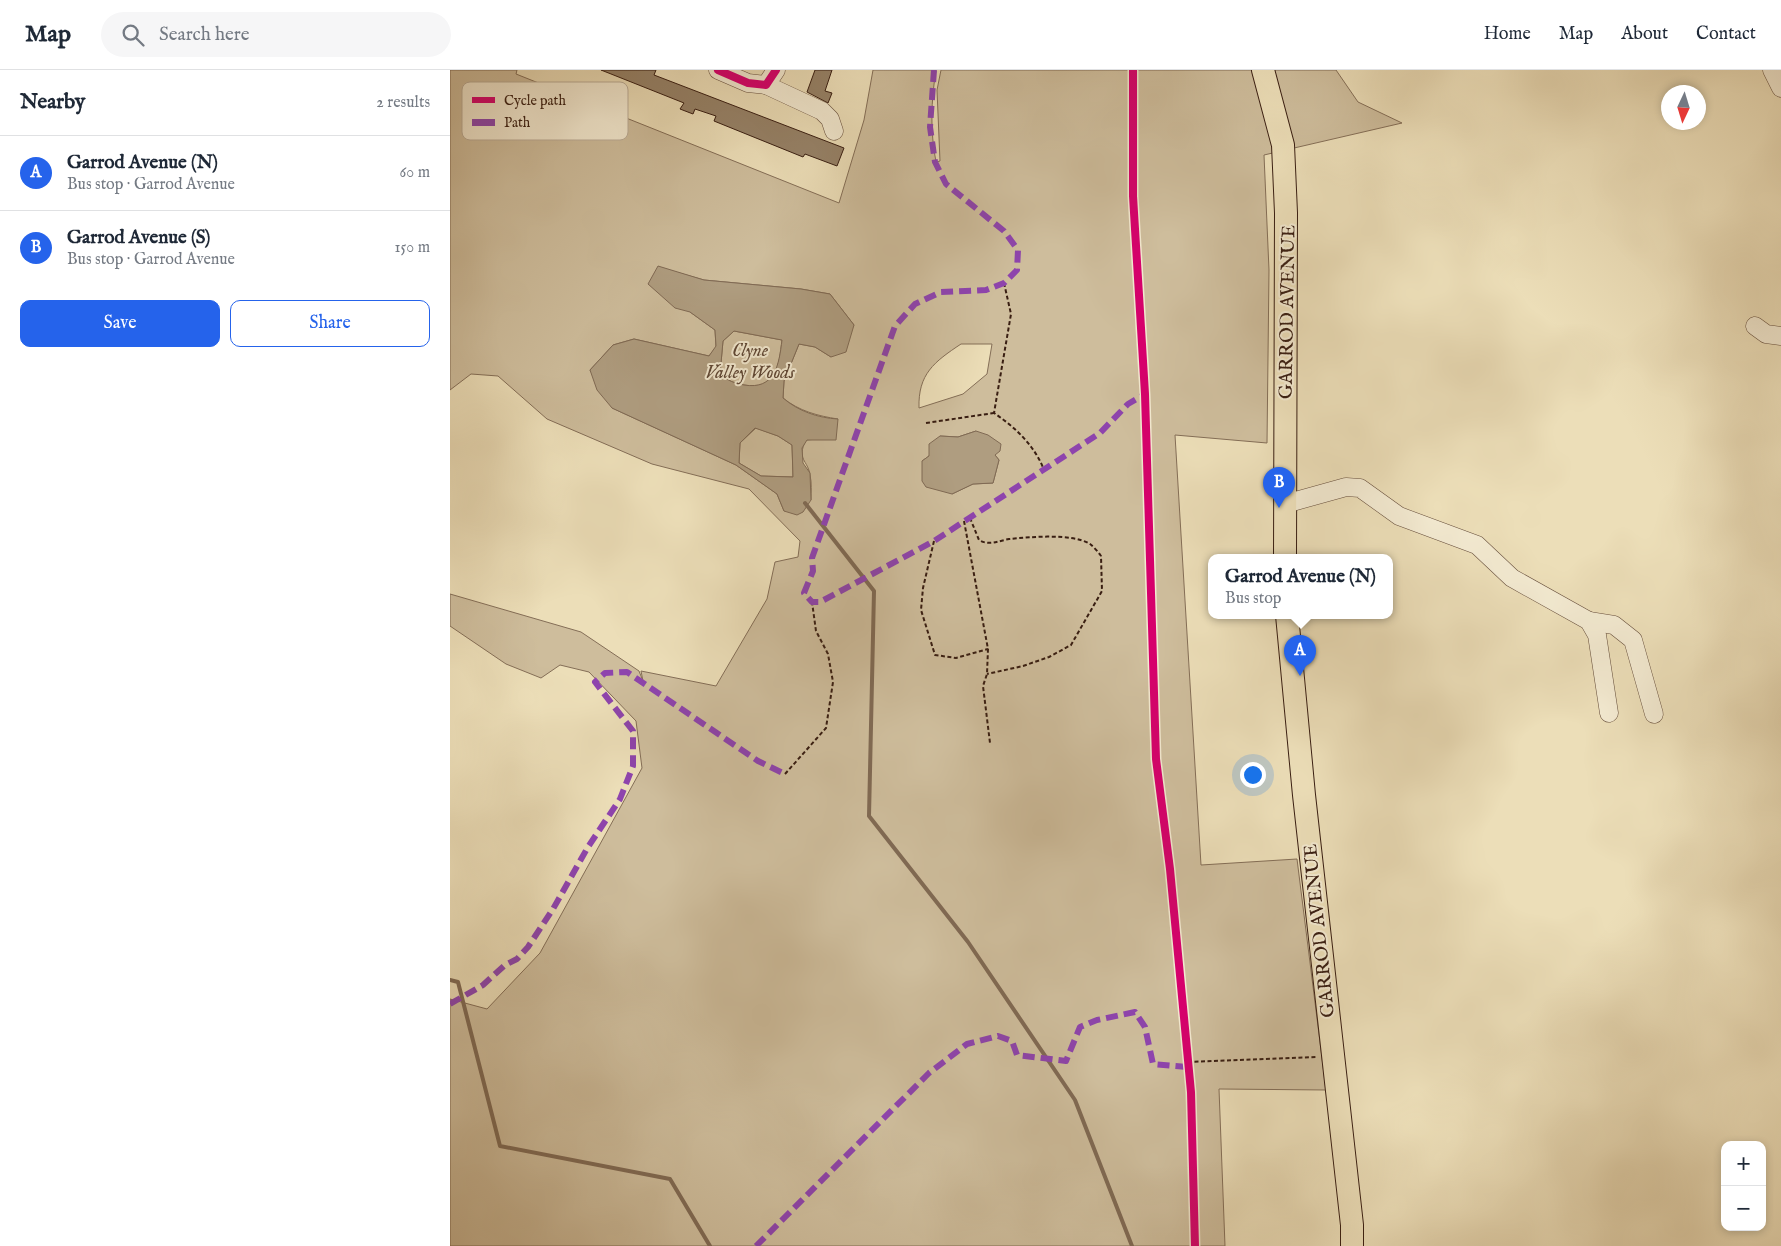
<!DOCTYPE html>
<html lang="en">
<head>
<meta charset="utf-8">
<style>
	:root { --surface:#fff; --page:#f6f6f7; --text:#1f2937; --muted:#747a83; --line:#e0e1e3; --accent:#2563eb }
	body { margin:0; font-family:"IM FELL English",serif; background:var(--page); color:var(--text) }
	.controls { position:absolute; right:15px; bottom:15px; display:grid; overflow:hidden; border-radius:10px; box-shadow:0 2px 8px #0003 }
	.controls button { width:45px; height:45px; display:grid; place-items:center; padding:0; border:0; border-bottom:1px solid var(--line); background:var(--surface); color:var(--text); font:25px sans-serif }
	.compass { position:absolute; left:1211px; top:15px; width:45px; height:45px; border-radius:50%; background:var(--surface); box-shadow:0 2px 8px #0003; rotate:184deg }
	.you { position:absolute; left:802px; top:704px; width:18px; height:18px; margin:-12px; border:4px solid #fff; border-radius:50%; background:#1a73e8; box-shadow:0 0 0 8px #1a73e833 }
	.badge { display:grid; place-items:center; width:32px; height:32px; border-radius:50%; background:var(--accent); color:#fff; font-size:16px; font-weight:700 }
	.pin { position:absolute; translate:-50% -41px; filter:drop-shadow(0 1px 2px #0008) }
	.pin::after { content:''; position:absolute; top:26px; width:18px; height:15px; background:inherit; clip-path:polygon(0 0,100% 0,50% 100%) }
	.popup { position:absolute; left:758px; top:484px; width:185px; height:65px; box-sizing:border-box; display:grid; place-content:center; border-radius:10px; background:var(--surface); filter:drop-shadow(0 1px 4px #0005); font-size:16px; white-space:nowrap; color:var(--muted) }
	.popup b { font-size:19px; color:var(--text) }
	.popup::after { content:''; position:absolute; left:50%; top:100%; margin-left:-10px; border:10px solid transparent; border-top-color:var(--surface) }
	.list { margin:0; padding:0; list-style:none }
	h2 { display:flex; justify-content:space-between; align-items:center; height:65px; margin:0; padding:0 20px; font-size:21px }
	h2 small { font-size:16px; font-weight:400; color:var(--muted) }
	.list li { display:grid; grid-template-columns:32px 1fr auto; gap:15px; align-items:center; box-sizing:border-box; height:75px; padding:0 20px; border-top:1px solid var(--line) }
	.list b { display:block; font-size:19px; white-space:nowrap }
	.list p { margin:0; font-size:16px; white-space:nowrap; color:var(--muted) }
	.list em { font-size:16px; font-style:normal; color:var(--muted) }
	.actions { display:flex; gap:10px; padding:15px 20px }
	.actions a { flex:1; padding:11px 0; border:1px solid var(--accent); border-radius:10px; text-align:center; font-size:18px; color:var(--accent) }
	.actions .main { background:var(--accent); color:#fff }
	.icon { flex:none; width:28px; height:28px; fill:none; stroke:currentColor; stroke-width:2; stroke-linecap:round; stroke-linejoin:round }
	.map { position:relative; flex:none; width:1331px; height:1176px; overflow:hidden }
	header { display:flex; align-items:center; gap:30px; box-sizing:border-box; height:70px; padding:0 25px; background:var(--surface); border-bottom:1px solid var(--line) }
	header strong { font-size:24px }
	nav { display:flex; gap:28px; margin-inline-start:auto; font-size:18px }
	.search { width:350px; height:45px; background:var(--page); display:flex; align-items:center; gap:12px; box-sizing:border-box; padding:0 18px; border-radius:28px; color:var(--muted); font-size:19px }
	main { display:flex }
	aside { flex:1; background:var(--surface) }
	.map>svg:first-child { display:block }
</style>
</head>
<body>
<header>
<strong>Map</strong>
<div class="search"><svg class="icon" aria-label="search" viewBox="0 0 24 24"><circle cx="10" cy="10" r="6"/><path d="M15 15l6 6"/></svg>Search here</div>
<nav><a>Home</a><a>Map</a><a>About</a><a>Contact</a></nav>
</header>
<main>
<aside>
<h2>Nearby<small>2 results</small></h2>
<ul class="list">
<li><span class="badge">A</span><div><b>Garrod Avenue (N)</b><p>Bus stop · Garrod Avenue</p></div><em>60 m</em></li>
<li><span class="badge">B</span><div><b>Garrod Avenue (S)</b><p>Bus stop · Garrod Avenue</p></div><em>150 m</em></li>
</ul>
<div class="actions"><a class="main">Save</a><a>Share</a></div>
</aside>
<div class="map">
<svg width="1331" height="1176" viewBox="0 0 1331 1176">
	<rect width="100%" height="100%" fill="#ecdeb8"/>
	<filter id="stains"><feTurbulence type="fractalNoise" baseFrequency=".004" numOctaves="4"/><feColorMatrix values="0 0 0 0 .2 0 0 0 0 .09 0 0 0 0 .02 0 0 0 .5 -.17"/></filter>
	<radialGradient id="worn" r=".72"><stop offset=".6" stop-color="#630" stop-opacity="0"/><stop offset="1" stop-color="#630" stop-opacity=".3"/></radialGradient>
	<g fill="#cebd9c" stroke="#846e57" fill-rule="evenodd">
		<path d="M 0,0 L 67,0 L 66,4 L 389,133 L 414,50 L 423,0 L 486,0 C 481,31 480,61 486,92 L 490,91 L 487,20 L 491,0 L 886,0 L 908,32 L 952,53 L 814,85 L 819,200 L 817,373 L 725,365 L 751,795 L 847,789 L 876,1020 L 769,1019 L 775,1176 L 0,1176 L 0,929 L 37,939 L 90,883 L 192,698 L 186,651 L 139,602 L 110,595 L 91,608 L 56,594 L 0,556 L 0,524 L 131,562 L 189,601 L 193,611 L 191,601 L 266,616 L 317,529 L 325,492 L 348,487 L 350,471 L 299,419 L 202,394 L 97,349 L 48,306 L 21,304 L 0,320 ZM 208,197 L 254,210 L 351,219 L 380,224 L 404,255 L 381,287 L 365,277 L 349,274 L 334,311 L 333,328 C 349,341 368,346 388,349 L 368,369 L 356,370 C 346,390 358,390 360,405 C 362,413 361,422 361,430 L 334,441 L 327,424 L 286,395 L 162,338 L 140,300 L 163,275 L 184,269 L 259,286 L 266,277 L 265,260 L 240,242 ZM 511,274 L 542,274 L 537,304 L 513,324 L 469,338 C 468,304 484,292 511,274 ZM 526,361 L 549,390 L 543,413 L 523,414 L 502,424 L 472,391 L 479,386 L 490,366 L 508,367 Z"/>
		<path d="M 284,261 L 332,270 C 329,295 326,321 294,315 C 284,313 278,311 270,304 L 273,271 Z"/>
		<path d="M 306,358 L 328,366 L 342,375 L 343,407 L 311,406 L 289,393 L 290,373 Z"/>
	</g>
	<g fill="#af9d80" stroke="#806a54" fill-rule="evenodd">
		<path d="M 208,196 L 254,210 L 351,219 L 380,224 L 404,255 L 396,282 L 381,287 L 365,277 L 349,274 L 334,311 L 333,328 C 348,341 368,348 388,349 L 386,370 L 357,370 L 352,378 L 353,393 L 360,403 L 361,430 L 353,442 L 347,445 L 334,441 L 327,424 L 286,395 L 162,338 L 147,320 L 140,300 L 163,275 L 184,269 L 259,286 L 266,276 L 265,260 L 240,242 L 225,238 L 198,214 ZM 284,261 L 332,270 C 329,295 325,320 294,315 C 284,313 278,311 270,304 L 273,271 ZM 305,358 L 328,366 L 342,375 L 343,407 L 311,406 L 289,393 L 290,373 Z"/>
		<path d="M 526,361 L 538,365 L 551,374 L 550,381 L 545,385 L 549,390 L 543,413 L 523,414 L 502,424 L 476,417 L 472,411 L 472,391 L 479,386 L 479,374 L 490,366 L 508,367 Z"/>
	</g>
	<g fill="none" stroke-linecap="round" stroke-linejoin="round">
		<g stroke="#806a54" stroke-width="4">
			<path d="M 355,433 L 424,521 L 419,746 L 518,872 L 625,1030 L 682,1176"/>
			<path d="M 0,910 L 8,912 L 50,1076 L 220,1109 L 260,1176"/>
		</g>
	</g>
	<g fill="#968268" stroke="#391e12">
		<path d="M 151,0 L 206,0 L 204,5 L 394,78 L 387,96 L 355,84 L 353,87 L 264,51 L 266,46 L 245,39 L 243,44 L 230,39 L 234,33 Z"/>
		<path d="M 365,0 L 382,0 L 375,21 L 382,23 L 378,33 L 357,22 Z"/>
	</g>
	<g fill="none" stroke-linecap="round" stroke-linejoin="round">
		<defs>
			<g id="minor">
				<path d="M 268,0 L 298,13 L 316,15 L 326,0"/>
				<path d="M 1322,0 L 1331,18"/>
				<path d="M 316,15 L 372,41 L 380,49 L 384,61"/>
				<path d="M 1305,256 L 1316,264 L 1331,266"/>
				<path d="M 835,434 L 896,417 L 910,418 L 949,446 L 1027,475 L 1062,508 L 1139,551 L 1147,565 L 1159,643"/>
				<path d="M 1139,551 L 1164,555 L 1183,570 L 1204,644"/>
			</g>
			<g id="major">
				<path d="M 813,0 L 833,75 L 836,143 L 835,487"/>
				<path d="M 837,545 L 854,725 L 902,1155 L 902,1176"/>
			</g>
		</defs>
		<use href="#minor" stroke="#664e3c" stroke-width="19"/>
		<use href="#major" stroke="#391e12" stroke-width="24"/>
		<g stroke="#391e12" stroke-width="2" stroke-dasharray="4 2.5" stroke-linecap="butt">
			<path d="M 554,213 L 561,244 L 544,343 C 565,357 585,376 594,400"/>
			<path d="M 476,353 L 544,343"/>
			<path d="M 520,448 L 529,470 C 539,476 548,471 559,469 C 580,467 622,463 640,474 C 644,477 648,482 651,486 L 652,521 L 621,575 L 599,587 L 573,596 L 537,604"/>
			<path d="M 514,451 L 538,579 L 537,604 L 533,616 L 540,673"/>
			<path d="M 484,471 L 473,518 L 471,540 L 485,585 L 506,588 L 538,579"/>
			<path d="M 335,704 L 376,658 L 383,612 L 378,584 L 366,561 L 362,532"/>
			<path d="M 738,992 L 867,987"/>
		</g>
		<use href="#minor" stroke="#f3ead1" stroke-width="18"/>
		<use href="#major" stroke="#ecdeb8" stroke-width="22"/>
		<g stroke="#8e44ad" stroke-width="6" stroke-dasharray="12 6" stroke-linecap="butt">
			<path d="M 484,0 L 480,57 L 485,92 L 496,114 L 554,161 L 568,180 L 567,200 L 554,213 L 536,220 L 491,222 L 465,234 L 445,256 L 362,488 L 363,501 L 354,523 L 362,532 L 370,532 L 484,471 L 650,363 L 678,334 L 695,324"/>
			<path d="M 0,934 L 33,915 L 55,895 L 67,889 L 78,877 L 103,839 L 138,777 L 170,729 L 183,696 L 183,661 L 145,612 L 155,603 L 177,602 L 308,691 L 335,704"/>
			<path d="M 306,1176 L 479,1003 L 517,974 L 548,966 L 562,971 L 567,985 L 616,991 L 630,957 L 647,950 L 685,942 L 695,957 L 703,994 L 738,997"/>
		</g>
		<defs>
			<g id="cycleway">
				<path d="M 268,0 L 298,13 L 316,15 L 326,0"/>
				<path d="M 683,0 L 683,126 L 695,324 L 706,689 L 720,799 L 741,1022 L 745,1176"/>
			</g>
		</defs>
		<use href="#cycleway" stroke="#f3ead1" stroke-width="11"/>
		<use href="#cycleway" stroke="#d6006c" stroke-width="8"/>
	</g>
	<g text-anchor="middle" stroke-width="4" stroke-linejoin="round" paint-order="stroke">
		<g font-size="19" fill="#391e12" stroke="#f3ead1">
			<text transform="translate(836 242) rotate(-89)" y="7">GARROD AVENUE</text>
			<text transform="translate(868 861) rotate(-96)" y="7">GARROD AVENUE</text>
		</g>
		<g font-size="19" font-style="italic" fill="#5e4634" stroke="#f3ead1">
			<text x="300" y="286">Clyne<tspan x="300" dy="22">Valley Woods</tspan></text>
		</g>
	</g>
	<rect x="12" y="12" width="166" height="58" rx="8" fill="#f3ead1" stroke="#bbad98" stroke-width="1"/>
	<rect x="22" y="27" width="23" height="6" fill="#d6006c"/>
	<rect x="22" y="49" width="23" height="7" fill="#8e44ad"/>
	<g font-size="14" fill="#391e12">
		<text x="54" y="35">Cycle path</text>
		<text x="54" y="57">Path</text>
	</g>
	<rect width="100%" height="100%" filter="url(#stains)"/>
	<rect width="100%" height="100%" fill="url(#worn)"/>
</svg>
<div class="controls">
<button>+</button>
<button>−</button>
</div>
<svg class="compass" viewBox="-18 -18 36 36"><path d="M0-13l5 13h-10z" fill="#e53935"/><path d="M0 13l5-13h-10z" fill="#747a83"/></svg>
<div class="you"></div>
<div class="pin badge" style="left:850px;top:606px">A</div>
<div class="popup"><b>Garrod Avenue (N)</b>Bus stop</div>
<div class="pin badge" style="left:829px;top:438px">B</div>
</div>
</main>
</body>
</html>
